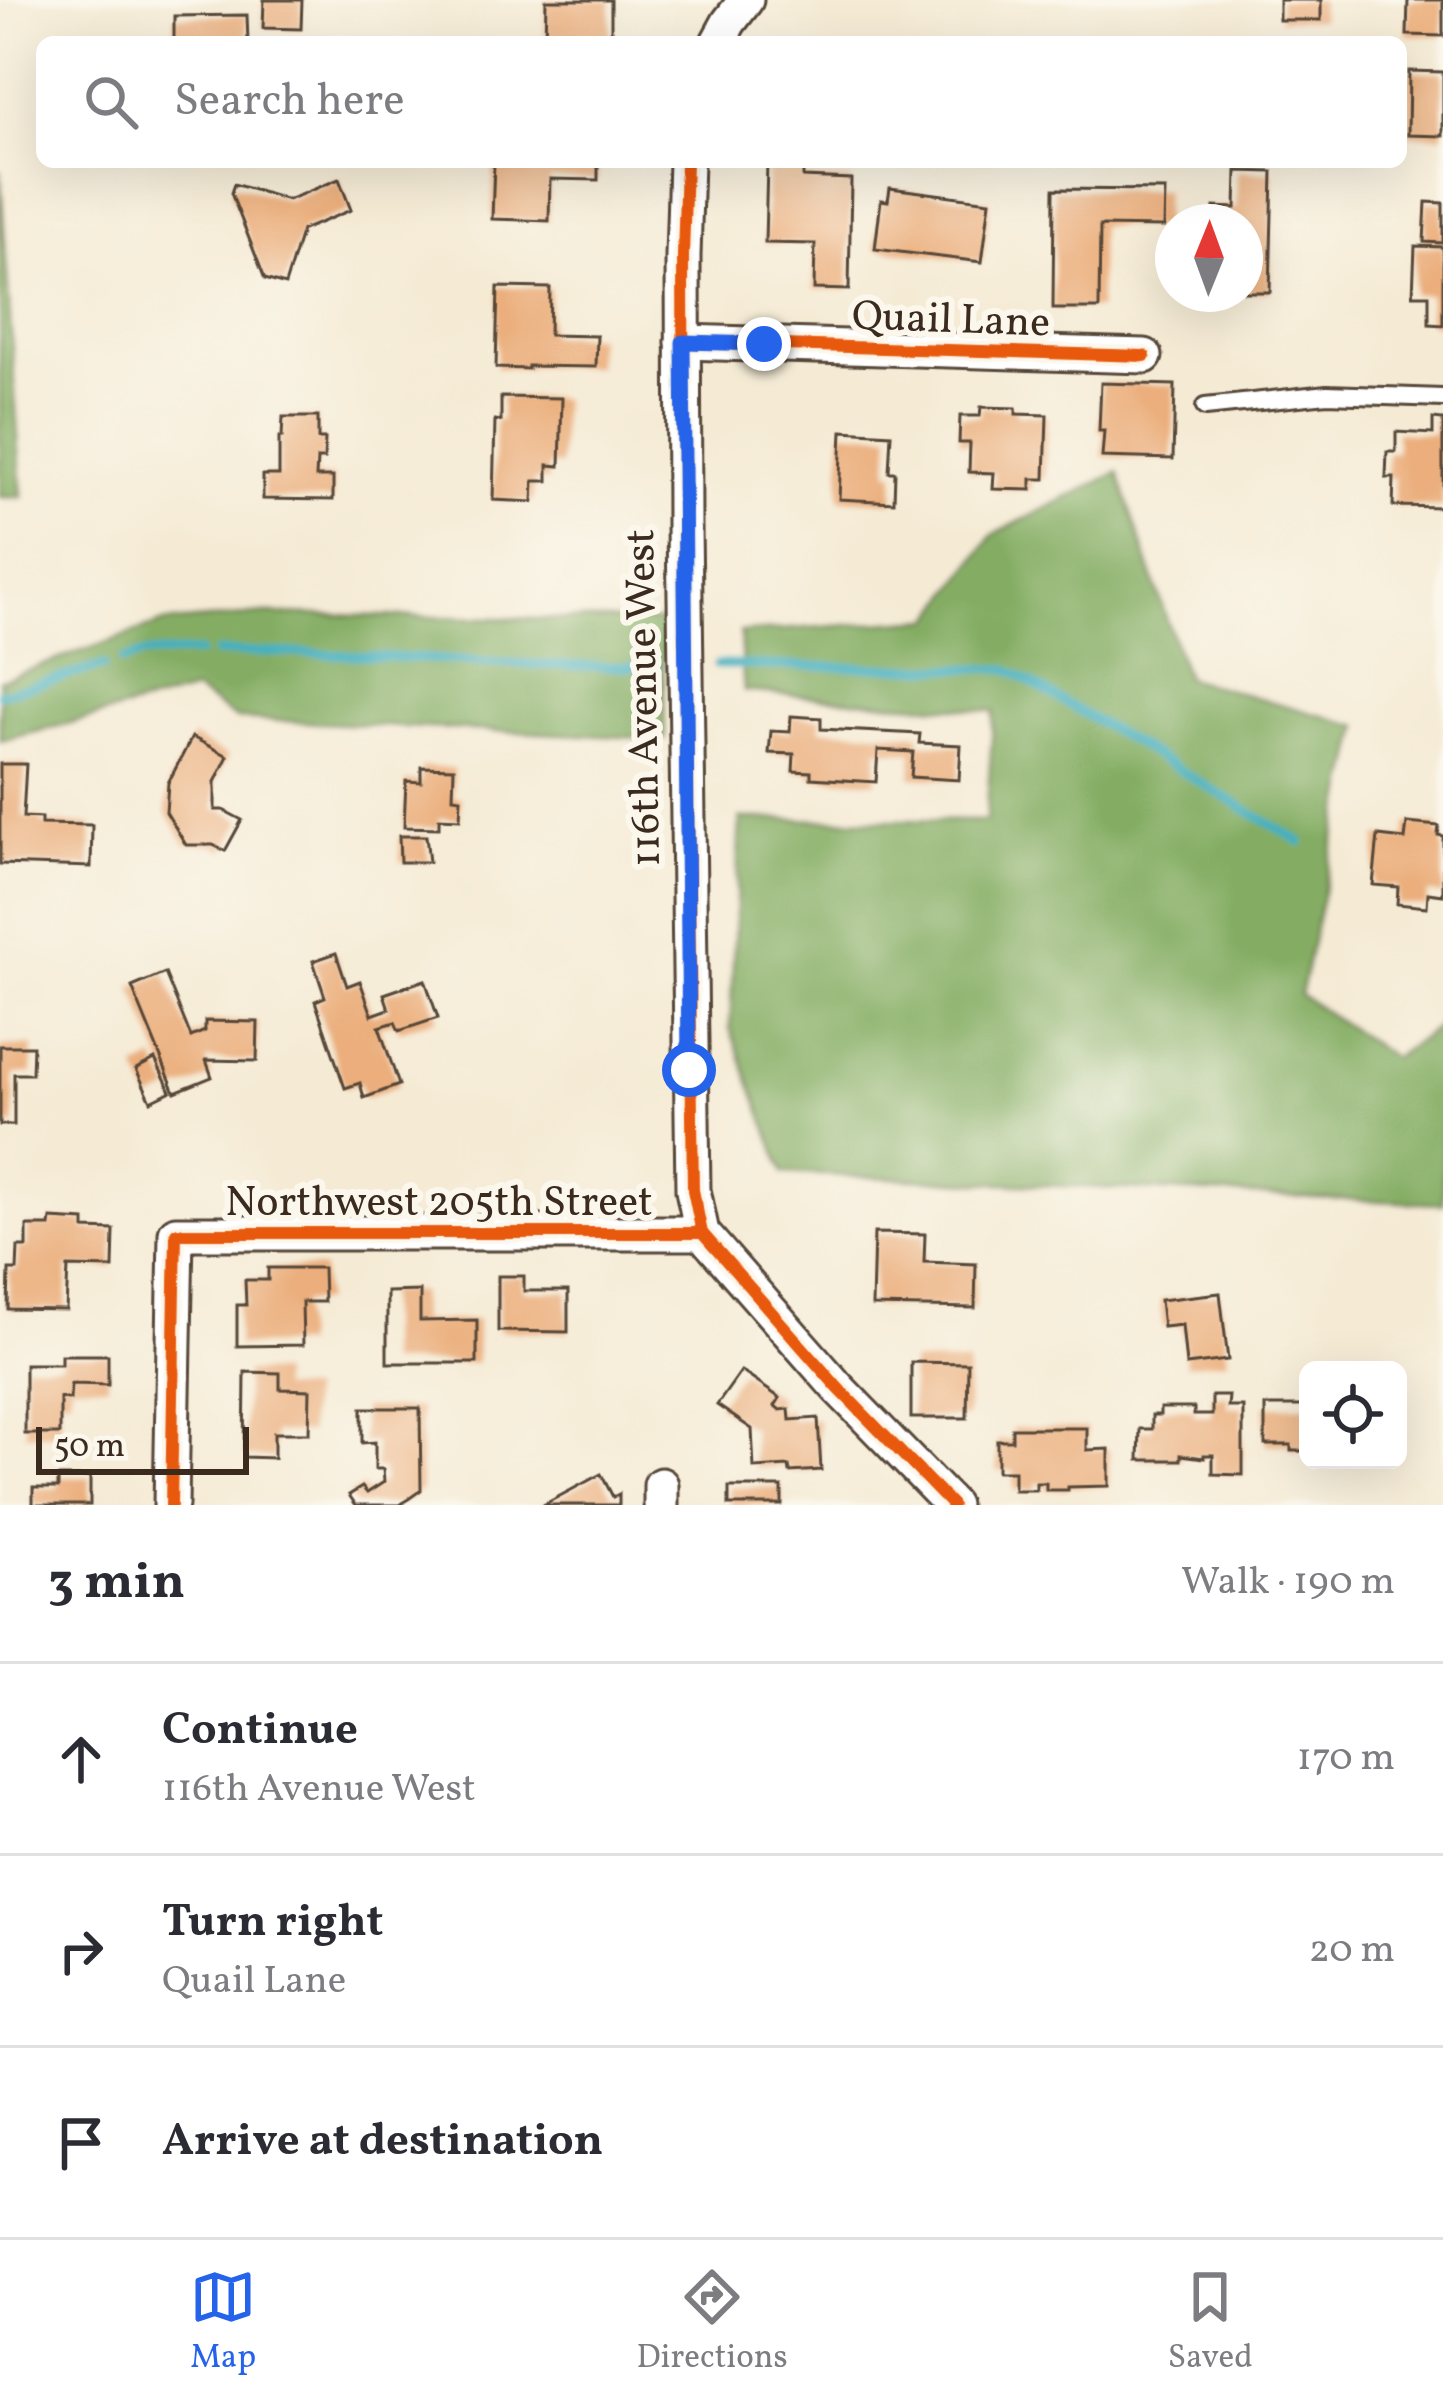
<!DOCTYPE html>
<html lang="en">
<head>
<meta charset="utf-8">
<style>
	:root { --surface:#fff; --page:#f2f2f3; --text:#2b2b33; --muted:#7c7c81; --line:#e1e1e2; --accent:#2563eb }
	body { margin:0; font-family:Vollkorn,serif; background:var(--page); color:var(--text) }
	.controls { position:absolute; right:36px; bottom:36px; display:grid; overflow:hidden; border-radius:18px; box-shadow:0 12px 48px #0002 }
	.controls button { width:108px; height:108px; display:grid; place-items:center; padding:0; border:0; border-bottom:3px solid var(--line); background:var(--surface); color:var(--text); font:60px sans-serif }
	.compass { position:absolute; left:1155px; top:204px; width:108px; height:108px; border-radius:50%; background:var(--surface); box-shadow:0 12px 48px #0002; rotate:1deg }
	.scale { position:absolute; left:36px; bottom:30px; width:213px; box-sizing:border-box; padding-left:12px; border:6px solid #3b2a1e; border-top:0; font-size:33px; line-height:42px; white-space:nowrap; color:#3b2a1e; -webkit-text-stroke:9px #fbf7ec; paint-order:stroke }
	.stop { position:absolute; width:36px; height:36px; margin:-27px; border:9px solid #2563eb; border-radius:50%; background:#fff }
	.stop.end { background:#2563eb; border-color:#fff; box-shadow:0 3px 12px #0008 }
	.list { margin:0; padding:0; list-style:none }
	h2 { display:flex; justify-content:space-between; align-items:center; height:156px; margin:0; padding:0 48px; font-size:51px }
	h2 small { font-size:39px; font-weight:400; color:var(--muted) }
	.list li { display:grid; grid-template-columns:78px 1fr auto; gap:36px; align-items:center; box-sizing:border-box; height:192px; padding:0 48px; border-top:3px solid var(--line) }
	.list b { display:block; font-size:45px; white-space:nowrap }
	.list p { margin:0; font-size:39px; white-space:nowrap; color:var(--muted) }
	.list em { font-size:39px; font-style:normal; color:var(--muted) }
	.icon { flex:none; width:66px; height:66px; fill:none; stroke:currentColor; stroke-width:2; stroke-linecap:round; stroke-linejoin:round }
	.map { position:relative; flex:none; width:1443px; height:1505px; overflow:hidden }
	.search { position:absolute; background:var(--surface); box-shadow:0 12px 48px #0002; left:36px; right:36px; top:36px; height:132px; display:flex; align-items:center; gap:30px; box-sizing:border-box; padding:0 42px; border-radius:18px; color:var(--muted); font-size:45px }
	.sheet { height:732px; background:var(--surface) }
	nav { display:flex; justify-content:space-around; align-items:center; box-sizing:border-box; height:168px; border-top:3px solid var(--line); background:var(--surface); font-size:33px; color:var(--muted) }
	nav a { display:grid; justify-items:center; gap:6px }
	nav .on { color:var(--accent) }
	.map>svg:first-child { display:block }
</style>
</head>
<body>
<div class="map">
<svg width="1443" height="1505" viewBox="0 0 1443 1505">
	<rect width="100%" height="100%" fill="#fbf7ec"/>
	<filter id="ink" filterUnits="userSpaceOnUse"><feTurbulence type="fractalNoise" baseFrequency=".00833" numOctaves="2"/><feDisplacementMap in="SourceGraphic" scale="24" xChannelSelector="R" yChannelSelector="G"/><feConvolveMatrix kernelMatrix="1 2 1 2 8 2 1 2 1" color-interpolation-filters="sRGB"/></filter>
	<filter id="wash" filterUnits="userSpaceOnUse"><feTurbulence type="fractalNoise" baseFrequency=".004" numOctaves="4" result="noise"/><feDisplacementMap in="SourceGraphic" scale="48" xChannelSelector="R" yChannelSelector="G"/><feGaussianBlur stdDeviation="2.7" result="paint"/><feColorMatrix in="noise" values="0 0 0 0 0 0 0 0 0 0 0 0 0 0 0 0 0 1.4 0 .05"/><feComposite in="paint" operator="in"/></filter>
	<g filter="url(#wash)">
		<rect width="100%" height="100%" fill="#f5ebd5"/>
		<g fill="#84ad64" stroke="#606c41" stroke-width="3">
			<path d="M 0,169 L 22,497 L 0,497 Z"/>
			<path d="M 1118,472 L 1186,678 L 1360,726 L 1300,995 L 1393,1058 L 1443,1024 L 1443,1204 L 784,1173 L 730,1028 L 740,819 L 986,821 L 994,711 L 744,691 L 740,633 L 932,619 L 993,535 Z"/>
			<path d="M 266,614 L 662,621 L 665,739 L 237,719 L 195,691 L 0,741 L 0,680 L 162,623 Z"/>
		</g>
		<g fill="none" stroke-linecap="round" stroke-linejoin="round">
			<g stroke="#44b0c1" stroke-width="9">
				<path d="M 216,653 C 363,649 509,670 656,666"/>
				<path d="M 122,661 L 146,654 L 199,653"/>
				<path d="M 717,665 L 1008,669 L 1301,842"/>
				<path d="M 0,694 L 104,666"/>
			</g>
		</g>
		<g id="blocks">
			<g fill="#ebae7b">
				<path d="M 264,0 L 302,0 L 301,29 L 263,28 Z"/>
				<path d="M 546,0 L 611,0 L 611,42 L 545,42 Z"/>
				<rect x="1279" y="0" width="42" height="20"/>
				<path d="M 1408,0 L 1443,0 L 1443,36 L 1407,35 Z"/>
				<path d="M 247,15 L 248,42 L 174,42 L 174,16 Z"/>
				<path d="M 1409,71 L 1443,72 L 1443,136 L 1408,135 Z"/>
				<path d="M 494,162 L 598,162 L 598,180 L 550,179 L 549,221 L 492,219 Z"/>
				<path d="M 767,162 L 803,162 L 803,177 L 851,179 L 849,290 L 814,289 L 815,244 L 765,243 Z"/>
				<path d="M 1237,171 L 1273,172 L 1270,292 L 1245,292 L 1245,222 L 1214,222 L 1214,207 L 1236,208 Z"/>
				<path d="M 339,179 L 351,210 L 302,230 L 285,285 L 265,279 L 231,193 L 234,184 L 288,200 Z"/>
				<path d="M 890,188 L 990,201 L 982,262 L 875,249 L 881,200 L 888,201 Z"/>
				<path d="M 1054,189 L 1165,190 L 1164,227 L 1100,226 L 1099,309 L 1053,309 Z"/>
				<path d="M 1426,202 L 1443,203 L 1443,243 L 1424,242 Z"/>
				<path d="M 1415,246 L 1443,247 L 1443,325 L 1429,324 L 1429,295 L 1413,295 Z"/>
				<path d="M 498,287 L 550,288 L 549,335 L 597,336 L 596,367 L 528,366 L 528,369 L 496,368 Z"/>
				<path d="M 1101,383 L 1175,385 L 1173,459 L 1102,457 L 1104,431 L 1099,431 Z"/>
				<path d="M 501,397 L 562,398 L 560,466 L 548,465 L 548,481 L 534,481 L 533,502 L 493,500 L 495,420 L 501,421 Z"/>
				<path d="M 981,407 L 1016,408 L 1016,414 L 1047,415 L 1045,479 L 1031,479 L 1031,490 L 993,489 L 994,473 L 969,472 L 970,443 L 959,443 L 960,416 L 980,416 Z"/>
				<path d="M 283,417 L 318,417 L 318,439 L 325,439 L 324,459 L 317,459 L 316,477 L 333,477 L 333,500 L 263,499 L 263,475 L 279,475 L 279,437 L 282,437 Z"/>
				<path d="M 1433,419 L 1443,420 L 1443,507 L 1393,506 L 1394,478 L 1386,478 L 1387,452 L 1396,452 L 1396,432 L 1433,434 Z"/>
				<path d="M 842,431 L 891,434 L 889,472 L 895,472 L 894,502 L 839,499 Z"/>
				<path d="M 791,716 L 821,718 L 821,729 L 920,734 L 919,743 L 961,745 L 959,780 L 911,777 L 913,752 L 878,750 L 876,782 L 811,778 L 811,772 L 793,771 L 794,754 L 769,753 L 771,731 L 790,732 Z"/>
				<path d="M 192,737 L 228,756 L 215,782 L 215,810 L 223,810 L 242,820 L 225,851 L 213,845 L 186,845 L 166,812 L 168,783 Z"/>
				<path d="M 0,764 L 26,764 L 23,817 L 41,818 L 41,824 L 92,825 L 91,867 L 0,864 Z"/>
				<path d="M 421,767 L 454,768 L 453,797 L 461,798 L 460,819 L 439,818 L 439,828 L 404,827 L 406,781 L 421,782 Z"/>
				<path d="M 1407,823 L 1439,826 L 1438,835 L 1443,836 L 1443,895 L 1428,893 L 1427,907 L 1397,904 L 1398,887 L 1373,885 L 1378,836 L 1405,839 Z"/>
				<path d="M 399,836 L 426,836 L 429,862 L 400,862 Z"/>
				<path d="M 336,953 L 347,986 L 360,981 L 372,1015 L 389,1009 L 384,994 L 425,980 L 438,1018 L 399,1031 L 395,1022 L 379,1027 L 399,1085 L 364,1098 L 360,1083 L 345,1088 L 315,1001 L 325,997 L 313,961 Z"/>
				<path d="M 165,973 L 191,1037 L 205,1031 L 205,1021 L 258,1022 L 257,1061 L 206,1060 L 212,1077 L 175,1092 L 132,987 Z"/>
				<path d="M 0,1046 L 33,1046 L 32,1074 L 14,1074 L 14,1125 L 0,1125 Z"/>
				<path d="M 155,1059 L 171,1091 L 151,1101 L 136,1069 Z"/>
				<path d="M 51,1219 L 85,1221 L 85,1229 L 114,1230 L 113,1268 L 68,1267 L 66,1310 L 8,1309 L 9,1270 L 17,1270 L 18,1247 L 27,1247 L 27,1226 L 50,1226 Z"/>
				<path d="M 874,1233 L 925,1234 L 924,1262 L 976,1264 L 975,1308 L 872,1306 Z"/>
				<path d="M 268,1268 L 323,1268 L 324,1302 L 302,1302 L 303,1345 L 237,1346 L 237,1305 L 246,1305 L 245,1280 L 268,1280 Z"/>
				<path d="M 498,1276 L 524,1276 L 524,1291 L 568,1291 L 568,1332 L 498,1331 Z"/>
				<path d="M 420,1291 L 420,1321 L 477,1320 L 477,1363 L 387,1363 L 387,1292 Z"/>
				<path d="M 1220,1293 L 1228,1360 L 1186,1365 L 1182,1325 L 1163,1327 L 1160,1300 Z"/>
				<path d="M 61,1355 L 108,1355 L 108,1385 L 71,1384 L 70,1399 L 60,1398 L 60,1434 L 25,1434 L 25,1364 L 61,1364 Z"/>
				<path d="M 911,1362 L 968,1363 L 967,1418 L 911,1418 Z"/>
				<path d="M 741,1371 L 780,1398 L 775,1406 L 780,1410 L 789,1409 L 790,1420 L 818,1418 L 821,1470 L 790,1472 L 789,1466 L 754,1468 L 752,1429 L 717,1405 Z"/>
				<path d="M 245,1372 L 280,1373 L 280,1389 L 310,1390 L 309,1433 L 274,1433 L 274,1458 L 244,1457 Z"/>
				<path d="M 1212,1396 L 1229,1396 L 1228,1407 L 1243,1407 L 1243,1475 L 1213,1474 L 1213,1455 L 1204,1455 L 1204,1458 L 1181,1455 L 1181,1460 L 1139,1460 L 1140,1429 L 1152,1429 L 1152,1415 L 1160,1415 L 1160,1408 L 1194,1408 L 1194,1415 L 1212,1415 Z"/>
				<path d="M 1265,1406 L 1308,1406 L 1308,1451 L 1291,1451 L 1291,1445 L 1265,1445 Z"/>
				<path d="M 362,1408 L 420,1408 L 421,1490 L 400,1505 L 356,1505 L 349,1495 L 362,1487 L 367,1493 L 384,1482 L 383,1469 L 375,1469 L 375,1442 L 362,1443 Z"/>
				<path d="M 1012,1428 L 1087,1428 L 1087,1450 L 1109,1449 L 1109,1486 L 1068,1487 L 1068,1490 L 1046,1490 L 1046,1483 L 1036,1483 L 1036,1490 L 1014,1490 L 1014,1471 L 997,1471 L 997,1440 L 1012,1440 Z"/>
				<path d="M 601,1474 L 613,1497 L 619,1494 L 619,1505 L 543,1505 Z"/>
				<path d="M 58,1477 L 90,1477 L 90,1505 L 33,1505 L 33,1488 L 58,1488 Z"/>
				<rect x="729" y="1487" width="53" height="18"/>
			</g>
		</g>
	</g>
	<g filter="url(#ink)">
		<use href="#blocks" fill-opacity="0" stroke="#574739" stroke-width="3"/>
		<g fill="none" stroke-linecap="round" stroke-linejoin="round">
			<defs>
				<path id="lane" d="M 1205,407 L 1327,394 L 1443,398"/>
				<g id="street">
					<path d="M 718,42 L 729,22 L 746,0"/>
					<path d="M 686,162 L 683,256 L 684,525 L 693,1190 L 702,1233 L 838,1388 L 952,1505"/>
					<path d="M 683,342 L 1145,356"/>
					<path d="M 661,1485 L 661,1505"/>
					<path d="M 171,1505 L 176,1233 L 702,1233"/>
				</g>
			</defs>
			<use href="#lane" stroke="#574739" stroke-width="22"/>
			<use href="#street" stroke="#574739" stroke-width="39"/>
			<use href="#lane" stroke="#fff" stroke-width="16"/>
			<use href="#street" stroke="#fff" stroke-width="33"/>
			<defs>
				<g id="cycleway">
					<path d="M 686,162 L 683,256 L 684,525 L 693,1190 L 702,1233 L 838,1388 L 952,1505"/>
					<path d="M 683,342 L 1145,356"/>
					<path d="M 171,1505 L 176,1233 L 702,1233"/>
				</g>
			</defs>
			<use href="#cycleway" stroke="#fbf7ec" stroke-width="20"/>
			<use href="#cycleway" stroke="#e8590c" stroke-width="12"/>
		</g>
	</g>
	<g fill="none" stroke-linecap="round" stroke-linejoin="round" filter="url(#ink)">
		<path stroke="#2563eb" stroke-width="15" d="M 689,1070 L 683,342 L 764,344"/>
	</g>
	<g text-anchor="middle" stroke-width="12" stroke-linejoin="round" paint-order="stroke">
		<g font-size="42" fill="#3b2a1e" stroke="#fbf7ec">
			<text transform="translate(951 317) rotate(2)" y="15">Quail Lane</text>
			<text transform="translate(641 698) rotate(-91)" y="15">116th Avenue West</text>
			<text x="439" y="1215">Northwest 205th Street</text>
		</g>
	</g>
</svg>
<div class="controls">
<button><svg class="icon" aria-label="locate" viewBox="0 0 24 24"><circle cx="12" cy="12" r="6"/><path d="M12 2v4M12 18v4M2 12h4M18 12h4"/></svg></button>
</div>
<svg class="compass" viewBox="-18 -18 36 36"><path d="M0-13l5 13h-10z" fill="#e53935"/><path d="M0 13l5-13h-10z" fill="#7c7c81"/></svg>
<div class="scale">50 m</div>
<div class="stop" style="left:689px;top:1070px"></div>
<div class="stop end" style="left:764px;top:344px"></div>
<div class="search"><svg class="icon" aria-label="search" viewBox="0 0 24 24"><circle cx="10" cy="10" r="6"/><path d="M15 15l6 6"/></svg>Search here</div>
</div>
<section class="sheet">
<h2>3 min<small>Walk · 190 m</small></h2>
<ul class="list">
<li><svg class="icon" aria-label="ahead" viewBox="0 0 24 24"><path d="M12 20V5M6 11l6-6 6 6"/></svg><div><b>Continue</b><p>116th Avenue West</p></div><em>170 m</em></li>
<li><svg class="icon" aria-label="right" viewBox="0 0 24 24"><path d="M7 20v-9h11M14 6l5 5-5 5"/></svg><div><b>Turn right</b><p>Quail Lane</p></div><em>20 m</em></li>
<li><svg class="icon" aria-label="arrive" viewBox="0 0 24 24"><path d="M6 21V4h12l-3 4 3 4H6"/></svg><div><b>Arrive at destination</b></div></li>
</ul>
</section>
<nav>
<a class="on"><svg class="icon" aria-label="map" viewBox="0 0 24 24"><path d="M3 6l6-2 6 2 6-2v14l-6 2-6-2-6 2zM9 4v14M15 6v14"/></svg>Map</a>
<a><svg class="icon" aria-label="directions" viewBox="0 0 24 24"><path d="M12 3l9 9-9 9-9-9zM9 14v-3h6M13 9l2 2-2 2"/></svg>Directions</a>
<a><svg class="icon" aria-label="saved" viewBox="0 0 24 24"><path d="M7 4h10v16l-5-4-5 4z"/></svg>Saved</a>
</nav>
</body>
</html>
